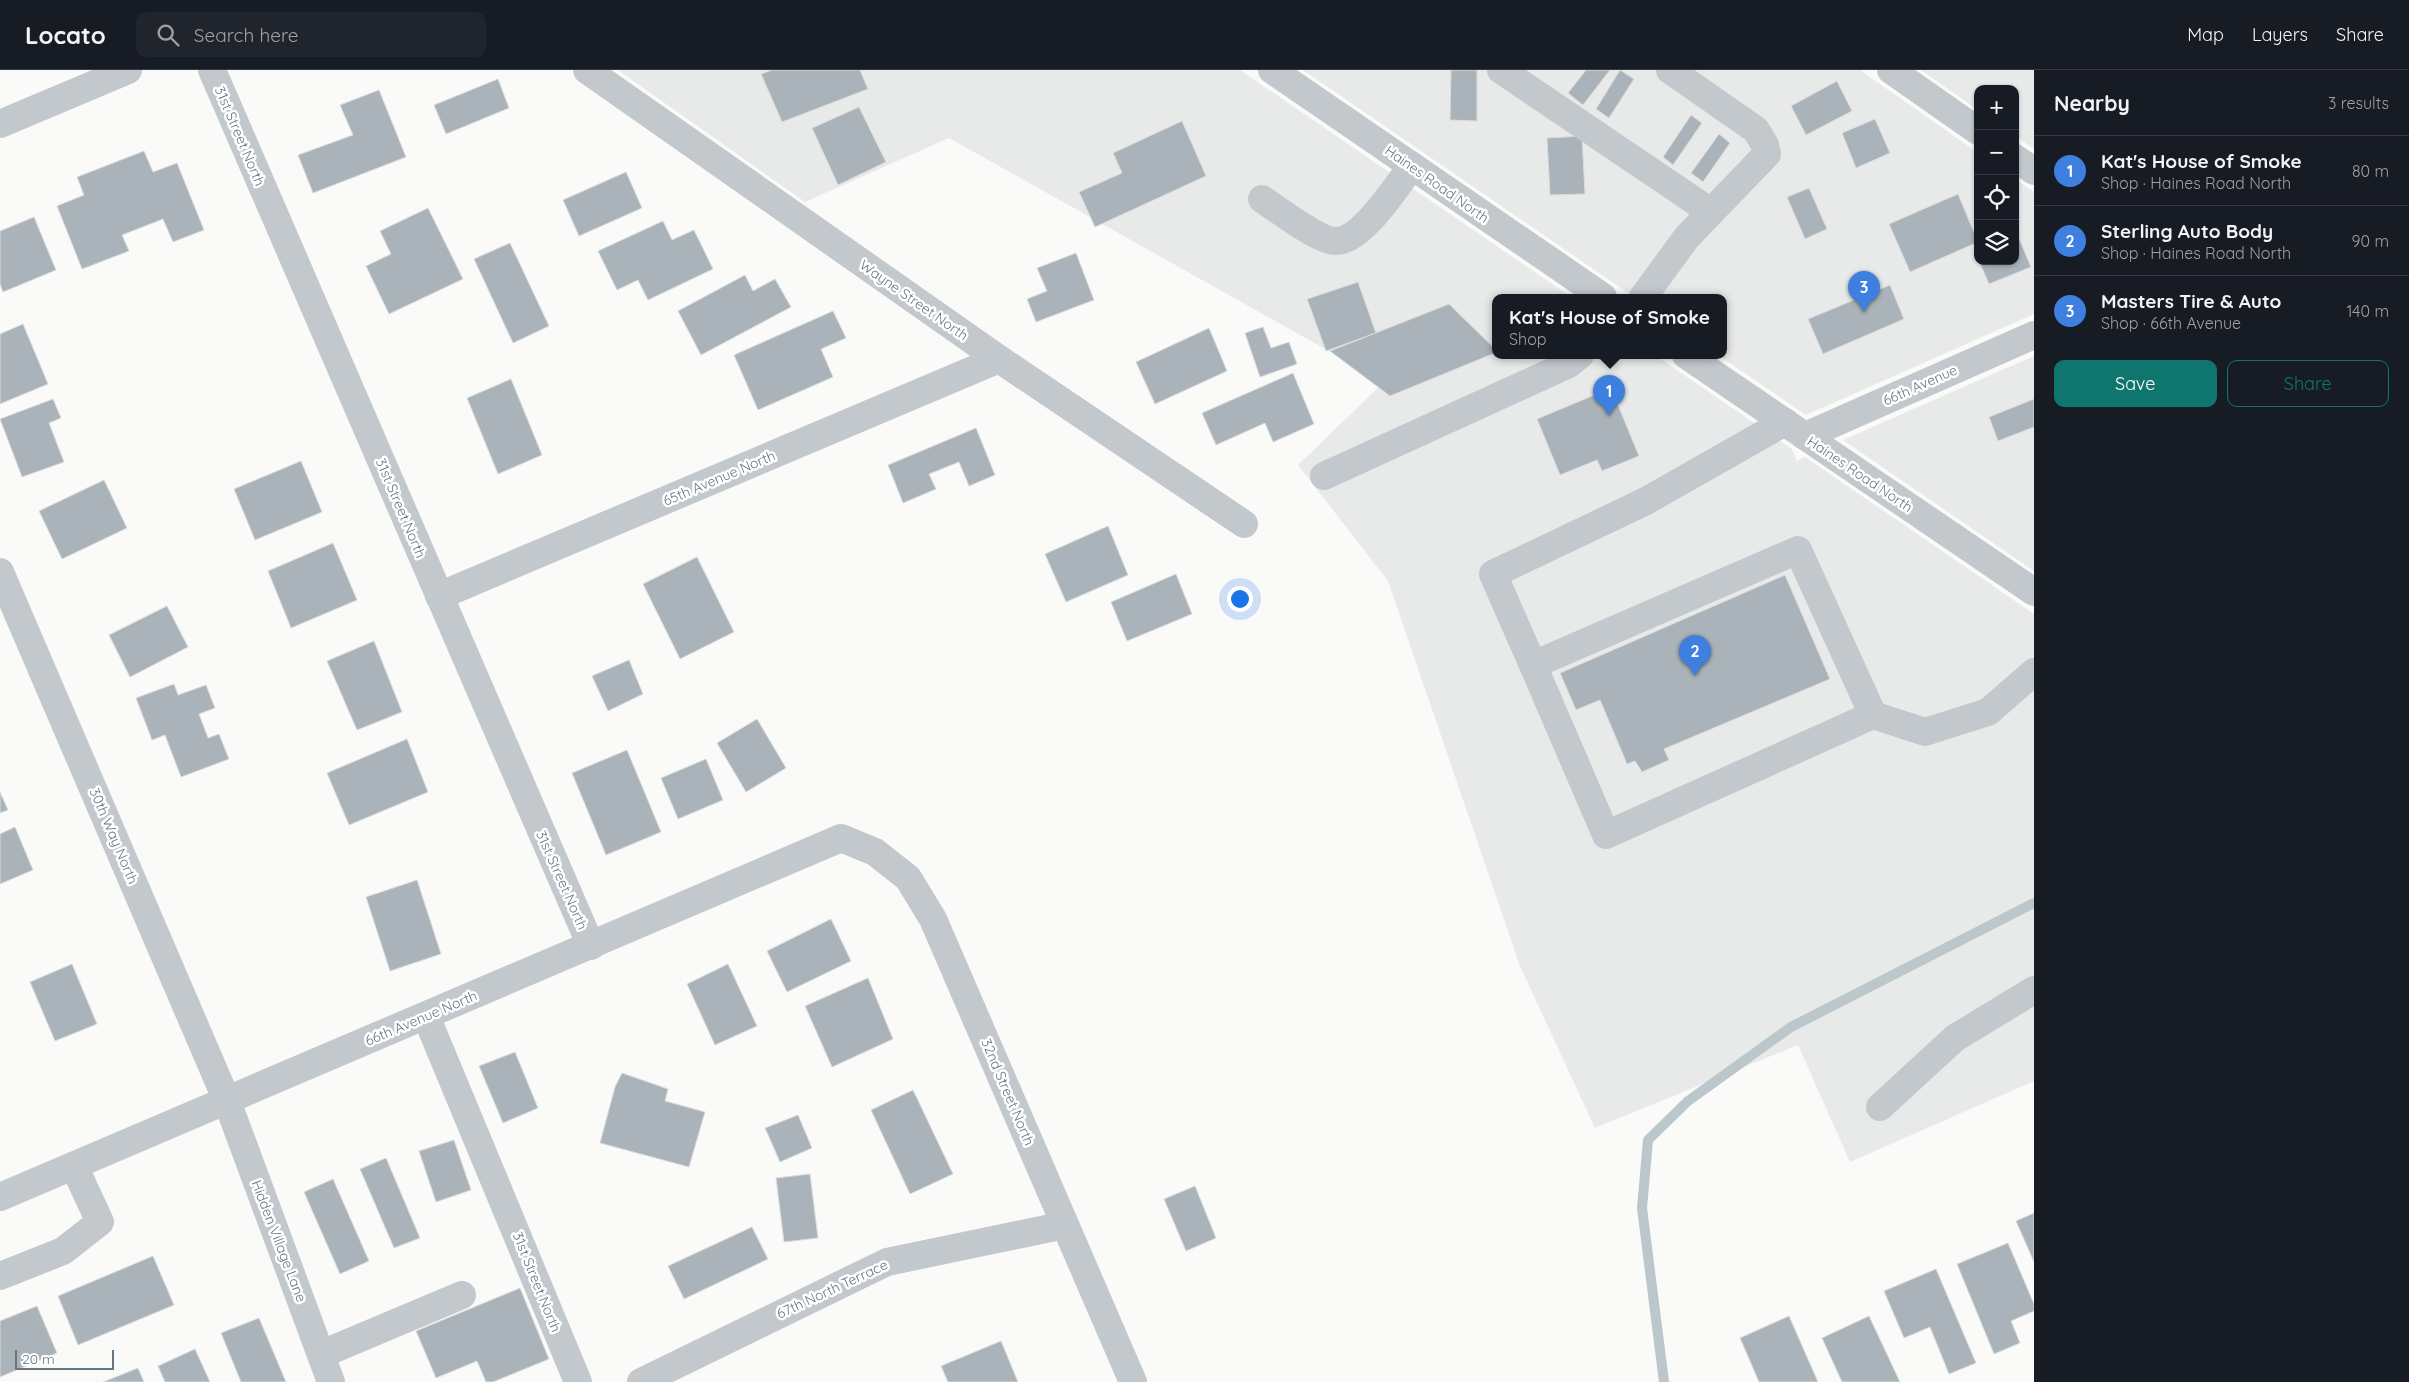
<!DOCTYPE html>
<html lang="en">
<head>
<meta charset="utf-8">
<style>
	:root { --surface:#171b24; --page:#20242c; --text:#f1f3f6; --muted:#9ea1a6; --line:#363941; --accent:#0f766e }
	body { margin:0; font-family:Quicksand,sans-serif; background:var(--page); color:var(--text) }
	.controls { position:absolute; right:15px; top:15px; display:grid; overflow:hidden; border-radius:10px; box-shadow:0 1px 4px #0004 }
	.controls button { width:45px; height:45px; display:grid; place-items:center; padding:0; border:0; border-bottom:1px solid var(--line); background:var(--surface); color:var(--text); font:25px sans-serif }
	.scale { position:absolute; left:15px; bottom:12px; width:99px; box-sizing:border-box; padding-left:5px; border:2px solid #657683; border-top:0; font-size:14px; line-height:18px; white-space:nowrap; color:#657683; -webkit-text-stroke:4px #fff; paint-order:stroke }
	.you { position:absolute; left:1239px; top:528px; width:18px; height:18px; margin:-12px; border:4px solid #fff; border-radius:50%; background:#1a73e8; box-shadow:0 0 0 8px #1a73e833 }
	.badge { display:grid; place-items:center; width:32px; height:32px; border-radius:50%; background:var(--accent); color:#fff; font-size:16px; font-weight:700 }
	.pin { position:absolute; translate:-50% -41px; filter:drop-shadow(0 1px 2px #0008) }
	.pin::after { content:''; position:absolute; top:26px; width:18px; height:15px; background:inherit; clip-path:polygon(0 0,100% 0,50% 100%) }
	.popup { position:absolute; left:1492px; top:224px; width:235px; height:65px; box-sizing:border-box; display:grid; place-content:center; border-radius:10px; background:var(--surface); filter:drop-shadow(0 1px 4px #0005); font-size:16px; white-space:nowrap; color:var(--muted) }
	.popup b { font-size:19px; color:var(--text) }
	.popup::after { content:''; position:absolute; left:50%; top:100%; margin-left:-10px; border:10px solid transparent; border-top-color:var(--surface) }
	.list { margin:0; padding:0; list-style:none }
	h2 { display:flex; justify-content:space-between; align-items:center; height:65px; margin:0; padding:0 20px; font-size:21px }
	h2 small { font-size:16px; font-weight:400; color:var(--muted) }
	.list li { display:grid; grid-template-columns:32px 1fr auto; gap:15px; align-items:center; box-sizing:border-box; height:70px; padding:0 20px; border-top:1px solid var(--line) }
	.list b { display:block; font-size:19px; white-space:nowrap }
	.list p { margin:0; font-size:16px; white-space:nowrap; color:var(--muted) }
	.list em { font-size:16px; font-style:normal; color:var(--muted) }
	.actions { display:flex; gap:10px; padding:15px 20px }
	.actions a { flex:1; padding:11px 0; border:1px solid var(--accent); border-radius:10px; text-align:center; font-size:18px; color:var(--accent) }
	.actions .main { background:var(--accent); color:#fff }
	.icon { flex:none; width:28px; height:28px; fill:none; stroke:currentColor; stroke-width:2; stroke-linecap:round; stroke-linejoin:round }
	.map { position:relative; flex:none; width:2034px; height:1312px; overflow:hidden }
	header { display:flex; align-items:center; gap:30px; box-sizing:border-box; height:70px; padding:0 25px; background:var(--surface); border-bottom:1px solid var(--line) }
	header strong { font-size:24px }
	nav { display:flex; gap:28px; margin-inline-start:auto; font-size:18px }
	.search { width:350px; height:45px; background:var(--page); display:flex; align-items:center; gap:12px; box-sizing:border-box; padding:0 18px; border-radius:10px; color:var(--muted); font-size:19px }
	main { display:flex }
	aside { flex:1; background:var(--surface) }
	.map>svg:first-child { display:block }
</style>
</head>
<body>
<header>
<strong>Locato</strong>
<div class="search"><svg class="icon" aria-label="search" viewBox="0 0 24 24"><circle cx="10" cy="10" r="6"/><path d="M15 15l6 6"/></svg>Search here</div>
<nav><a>Map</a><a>Layers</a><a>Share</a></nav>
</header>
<main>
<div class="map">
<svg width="2034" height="1312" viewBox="0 0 2034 1312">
	<rect width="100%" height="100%" fill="#fafaf8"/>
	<g fill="#e8e9e9">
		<path d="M 618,0 L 1240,0 L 1571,227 L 1495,227 L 1495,285 L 1655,285 L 1792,379 L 1797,391 L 1805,387 L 2034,544 L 2034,1011 L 1850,1092 L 1798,975 L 1595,1058 L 1520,896 L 1388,511 L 1298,395 L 1384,312 L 949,68 L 805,132 Z"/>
		<path d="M 1303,0 L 1860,0 L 1978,83 L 1978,191 L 2015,191 L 2015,109 L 2034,122 L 2034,244 L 1806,345 L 1718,285 L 1723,285 L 1723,227 L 1634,227 Z"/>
		<path d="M 1921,0 L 2034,0 L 2034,79 L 2015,66 L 2015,19 L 1978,19 L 1978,40 Z"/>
		<path d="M 2034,286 L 2034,501 L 1843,370 Z"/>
	</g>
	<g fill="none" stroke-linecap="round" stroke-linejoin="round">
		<path stroke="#bbc7cb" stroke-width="10" d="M 1664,1312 L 1642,1138 L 1648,1070 L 1688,1031 L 1791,957 L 2034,833"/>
	</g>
	<g fill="#aab3b9" stroke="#dcdcda">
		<path d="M 772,0 L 860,0 L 868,19 L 782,52 L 761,4 Z"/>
		<path d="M 1451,0 L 1477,0 L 1477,51 L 1450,50 Z"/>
		<path d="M 1586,0 L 1610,0 L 1583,35 L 1568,23 Z"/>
		<path d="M 1620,0 L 1634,9 L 1609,48 L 1596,39 Z"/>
		<path d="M 498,9 L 509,38 L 446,64 L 434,35 Z"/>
		<path d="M 1837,11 L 1852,41 L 1806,65 L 1791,36 Z"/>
		<path d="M 379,20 L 406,87 L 313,123 L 298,85 L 353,65 L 340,35 Z"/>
		<path d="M 859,37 L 886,92 L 838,115 L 812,58 Z"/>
		<path d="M 1691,45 L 1702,53 L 1673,95 L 1663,87 Z"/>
		<path d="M 1875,49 L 1890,83 L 1856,98 L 1842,63 Z"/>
		<path d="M 1182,51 L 1206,106 L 1095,157 L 1079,122 L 1122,103 L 1113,83 Z"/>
		<path d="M 1719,64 L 1730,73 L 1703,112 L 1691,103 Z"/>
		<path d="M 1582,66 L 1585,124 L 1550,125 L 1547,68 Z"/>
		<path d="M 144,81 L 153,102 L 177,93 L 204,160 L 173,172 L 163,149 L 122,165 L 129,181 L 82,199 L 57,136 L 84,125 L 77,107 Z"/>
		<path d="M 626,102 L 642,138 L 579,166 L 563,130 Z"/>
		<path d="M 1809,118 L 1827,159 L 1805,169 L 1787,127 Z"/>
		<path d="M 1958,124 L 1978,172 L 1910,202 L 1889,154 Z"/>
		<path d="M 428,138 L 463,209 L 389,244 L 366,196 L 391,184 L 380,161 Z"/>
		<path d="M 34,147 L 56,200 L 3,222 L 0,214 L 0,161 Z"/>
		<path d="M 663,151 L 672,170 L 694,160 L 713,199 L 648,230 L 638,210 L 617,220 L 598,181 Z"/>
		<path d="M 2016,161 L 2031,197 L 1989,214 L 1979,191 L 2015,191 Z"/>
		<path d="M 510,173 L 549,256 L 513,273 L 474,189 Z"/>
		<path d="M 1076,183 L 1094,230 L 1036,252 L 1027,229 L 1047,221 L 1037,198 Z"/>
		<path d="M 745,205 L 753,221 L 775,209 L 791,237 L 701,285 L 678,241 Z"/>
		<path d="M 1358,212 L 1376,263 L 1326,281 L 1307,229 Z"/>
		<path d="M 1890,215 L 1904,249 L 1823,284 L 1808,249 Z"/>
		<path d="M 1449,234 L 1495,279 L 1495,283 L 1390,326 L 1330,281 Z"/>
		<path d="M 833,241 L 846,268 L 821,279 L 833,307 L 758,340 L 734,285 Z"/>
		<path d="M 23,254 L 48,314 L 0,334 L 0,264 Z"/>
		<path d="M 1263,257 L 1271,278 L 1289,272 L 1297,294 L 1260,307 L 1245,263 Z"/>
		<path d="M 1209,258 L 1227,301 L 1155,334 L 1136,292 Z"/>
		<path d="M 1293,303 L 1314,354 L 1273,372 L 1265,353 L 1216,375 L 1202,343 Z"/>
		<path d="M 511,309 L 542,385 L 498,404 L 467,328 Z"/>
		<path d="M 1611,318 L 1639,386 L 1602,401 L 1597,390 L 1560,405 L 1537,349 Z"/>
		<path d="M 53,329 L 61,348 L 49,353 L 64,392 L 22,407 L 0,349 Z"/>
		<path d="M 2034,329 L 2034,357 L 1998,371 L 1989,347 Z"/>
		<path d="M 976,358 L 995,405 L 969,416 L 959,392 L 929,404 L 936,419 L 903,433 L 888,395 Z"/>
		<path d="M 301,391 L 322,442 L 255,470 L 234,419 Z"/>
		<path d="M 104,410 L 127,458 L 62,489 L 39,441 Z"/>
		<path d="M 1108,456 L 1128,505 L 1066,532 L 1045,484 Z"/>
		<path d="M 333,473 L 357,530 L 291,558 L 268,501 Z"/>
		<path d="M 697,487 L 734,562 L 680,589 L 643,514 Z"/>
		<path d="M 1176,504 L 1192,544 L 1127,571 L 1111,532 Z"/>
		<path d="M 1785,505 L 1830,609 L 1664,679 L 1669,690 L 1642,702 L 1635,691 L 1627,694 L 1600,630 L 1576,640 L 1560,603 Z"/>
		<path d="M 167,536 L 188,577 L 130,607 L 109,565 Z"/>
		<path d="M 374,571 L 402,642 L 357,660 L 327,591 Z"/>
		<path d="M 629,590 L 643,624 L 608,641 L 592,606 Z"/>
		<path d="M 174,614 L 178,625 L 206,615 L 215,638 L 199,644 L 208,668 L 219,664 L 229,689 L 181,707 L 165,665 L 152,670 L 136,628 Z"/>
		<path d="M 757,649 L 786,698 L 746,722 L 717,673 Z"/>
		<path d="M 407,669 L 428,722 L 349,755 L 327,703 Z"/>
		<path d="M 627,680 L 661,762 L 606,785 L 572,703 Z"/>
		<path d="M 706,689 L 723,730 L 678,749 L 661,708 Z"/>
		<path d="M 0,722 L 8,740 L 0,743 Z"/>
		<path d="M 15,757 L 33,800 L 0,814 L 0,764 Z"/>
		<path d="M 417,810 L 441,884 L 390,901 L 366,827 Z"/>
		<path d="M 831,849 L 851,891 L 787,922 L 767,881 Z"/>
		<path d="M 72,894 L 97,954 L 55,971 L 30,912 Z"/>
		<path d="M 728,894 L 757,956 L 715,975 L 687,914 Z"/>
		<path d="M 868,908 L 893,969 L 832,997 L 805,936 Z"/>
		<path d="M 515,982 L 538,1038 L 503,1053 L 479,996 Z"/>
		<path d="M 622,1003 L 668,1019 L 665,1031 L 705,1042 L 689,1097 L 600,1073 L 615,1017 Z"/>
		<path d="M 913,1020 L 953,1104 L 910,1124 L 871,1040 Z"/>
		<path d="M 798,1045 L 812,1078 L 780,1092 L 765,1058 Z"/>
		<path d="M 454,1070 L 471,1120 L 436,1132 L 419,1081 Z"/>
		<path d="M 386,1088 L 420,1168 L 394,1178 L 360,1099 Z"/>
		<path d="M 810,1104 L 818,1168 L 784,1172 L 776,1108 Z"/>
		<path d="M 333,1109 L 369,1191 L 340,1204 L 304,1122 Z"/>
		<path d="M 1195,1116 L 1216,1168 L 1186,1181 L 1164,1129 Z"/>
		<path d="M 2034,1143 L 2034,1192 L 2016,1151 Z"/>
		<path d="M 752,1157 L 768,1189 L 684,1229 L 668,1196 Z"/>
		<path d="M 2008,1173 L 2034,1234 L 2034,1241 L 2011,1251 L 2020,1273 L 1994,1284 L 1957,1194 Z"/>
		<path d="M 153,1186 L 174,1235 L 78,1275 L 58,1226 Z"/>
		<path d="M 1936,1199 L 1976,1293 L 1949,1304 L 1930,1257 L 1904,1268 L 1884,1221 Z"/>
		<path d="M 520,1218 L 549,1289 L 493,1312 L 486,1312 L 477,1291 L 436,1308 L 416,1261 Z"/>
		<path d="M 37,1236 L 57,1283 L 0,1307 L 0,1251 Z"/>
		<path d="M 1789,1246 L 1818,1312 L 1759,1312 L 1740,1268 Z"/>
		<path d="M 1869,1246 L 1900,1312 L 1842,1312 L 1822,1268 Z"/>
		<path d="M 259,1248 L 286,1312 L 241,1312 L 221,1263 Z"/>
		<path d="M 1001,1271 L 1018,1312 L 948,1312 L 941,1296 Z"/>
		<path d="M 195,1279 L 210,1312 L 165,1312 L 158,1296 Z"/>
		<path d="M 138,1298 L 144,1312 L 103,1312 Z"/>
	</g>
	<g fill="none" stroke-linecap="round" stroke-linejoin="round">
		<g stroke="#c3c8cc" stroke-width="28">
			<path d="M 212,0 L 591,876"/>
			<path d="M 587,0 L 999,289 L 1244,454"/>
			<path d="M 1272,0 L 1603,227"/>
			<path d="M 1501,0 L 1711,142"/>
			<path d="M 1891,0 L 1978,61"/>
			<path d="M 0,54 L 128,0"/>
			<path d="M 2015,88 L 2034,101"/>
			<path d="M 1262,129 C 1277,139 1319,171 1335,171 C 1362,172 1396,116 1412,96"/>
			<path d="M 1643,227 L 1687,167 L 1767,84 L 1765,75 L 1756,60 L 1670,0"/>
			<path d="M 1686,285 L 2034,522"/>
			<path d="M 1785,352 L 1646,431 L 1493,504 L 1533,595 L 1798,480 L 1873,645 L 1925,662 L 1988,642 L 2034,602"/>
			<path d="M 1805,366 L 2034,265"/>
			<path d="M 1324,406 L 1569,294 L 1580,285"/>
			<path d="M 0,502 L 227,1031 L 331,1312"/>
			<path d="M 439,526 L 999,289"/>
			<path d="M 1533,595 L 1606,765 L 1873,645"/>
			<path d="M 426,946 L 578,1312"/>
			<path d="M 1880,1037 L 1955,968 L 2034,920"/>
			<path d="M 0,1127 L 841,768 L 875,782 L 908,808 L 933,849 L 1133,1312"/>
			<path d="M 0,1206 L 63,1181 L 100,1152 L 74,1096"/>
			<path d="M 322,1284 L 462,1225"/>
			<path d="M 641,1312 L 887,1192 L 1065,1155"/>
		</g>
	</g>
	<g text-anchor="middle" stroke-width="5" stroke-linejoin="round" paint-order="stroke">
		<g font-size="14" fill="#657683" stroke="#fff">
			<text transform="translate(240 66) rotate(67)" y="5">31st Street North</text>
			<text transform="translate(1437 114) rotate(35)" y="5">Haines Road North</text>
			<text transform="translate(914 230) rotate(35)" y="5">Wayne Street North</text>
			<text transform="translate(1920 315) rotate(-24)" y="5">66th Avenue</text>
			<text transform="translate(1860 404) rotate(34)" y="5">Haines Road North</text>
			<text transform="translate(719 408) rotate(-23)" y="5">65th Avenue North</text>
			<text transform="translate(401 438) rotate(67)" y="5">31st Street North</text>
			<text transform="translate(114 766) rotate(67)" y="5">30th Way North</text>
			<text transform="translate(562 810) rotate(66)" y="5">31st Street North</text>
			<text transform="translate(421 948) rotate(-23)" y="5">66th Avenue North</text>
			<text transform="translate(1008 1022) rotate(67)" y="5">32nd Street North</text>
			<text transform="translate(279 1171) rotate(69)" y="5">Hidden Village Lane</text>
			<text transform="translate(537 1212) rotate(68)" y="5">31st Street North</text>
			<text transform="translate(832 1219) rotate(-25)" y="5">67th North Terrace</text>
		</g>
	</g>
</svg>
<div class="controls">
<button>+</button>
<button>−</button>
<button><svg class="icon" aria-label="locate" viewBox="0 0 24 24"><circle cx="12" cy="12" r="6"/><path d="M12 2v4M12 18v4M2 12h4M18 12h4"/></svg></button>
<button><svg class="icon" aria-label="layers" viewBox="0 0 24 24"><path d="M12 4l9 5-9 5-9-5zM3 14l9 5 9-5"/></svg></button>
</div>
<div class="scale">20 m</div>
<div class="you"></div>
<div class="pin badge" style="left:1609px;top:346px;background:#3f7fe0">1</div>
<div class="popup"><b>Kat's House of Smoke</b>Shop</div>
<div class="pin badge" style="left:1695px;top:606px;background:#3f7fe0">2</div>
<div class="pin badge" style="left:1864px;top:242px;background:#3f7fe0">3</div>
</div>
<aside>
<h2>Nearby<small>3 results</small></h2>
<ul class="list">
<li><span class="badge" style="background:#3f7fe0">1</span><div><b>Kat's House of Smoke</b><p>Shop · Haines Road North</p></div><em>80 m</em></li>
<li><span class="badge" style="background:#3f7fe0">2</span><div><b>Sterling Auto Body</b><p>Shop · Haines Road North</p></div><em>90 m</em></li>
<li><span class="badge" style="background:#3f7fe0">3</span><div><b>Masters Tire &amp; Auto</b><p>Shop · 66th Avenue</p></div><em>140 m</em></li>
</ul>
<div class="actions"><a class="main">Save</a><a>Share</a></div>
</aside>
</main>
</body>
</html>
